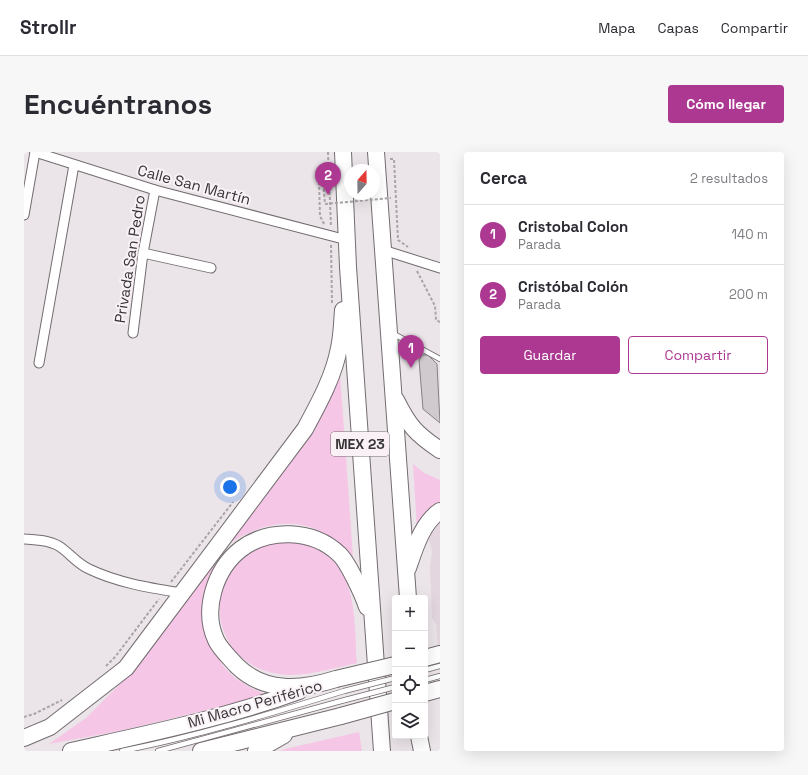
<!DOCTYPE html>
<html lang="es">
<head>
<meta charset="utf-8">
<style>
	:root { --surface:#fff; --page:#f7f7f7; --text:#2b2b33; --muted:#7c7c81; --line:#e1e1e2; --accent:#ad3891 }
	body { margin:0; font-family:"Space Grotesk",sans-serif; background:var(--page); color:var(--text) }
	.controls { position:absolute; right:12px; bottom:12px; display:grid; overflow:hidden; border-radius:4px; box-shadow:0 4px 16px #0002 }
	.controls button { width:36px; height:36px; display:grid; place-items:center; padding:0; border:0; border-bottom:1px solid var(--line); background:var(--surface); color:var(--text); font:20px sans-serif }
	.compass { position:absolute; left:320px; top:12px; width:36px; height:36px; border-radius:50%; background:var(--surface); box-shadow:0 4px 16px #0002; rotate:20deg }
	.you { position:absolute; left:206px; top:335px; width:14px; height:14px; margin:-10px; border:3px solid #fff; border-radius:50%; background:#1a73e8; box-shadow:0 0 0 6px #1a73e833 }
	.badge { display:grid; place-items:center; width:26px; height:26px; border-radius:50%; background:var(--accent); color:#fff; font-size:13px; font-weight:700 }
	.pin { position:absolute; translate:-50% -33px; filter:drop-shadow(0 1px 2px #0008) }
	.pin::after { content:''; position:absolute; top:21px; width:14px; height:12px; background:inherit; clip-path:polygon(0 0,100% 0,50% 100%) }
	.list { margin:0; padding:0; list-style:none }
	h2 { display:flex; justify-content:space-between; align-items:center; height:52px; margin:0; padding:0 16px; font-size:17px }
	h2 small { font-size:13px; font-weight:400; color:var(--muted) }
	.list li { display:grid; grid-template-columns:26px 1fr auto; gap:12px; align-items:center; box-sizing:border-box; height:60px; padding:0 16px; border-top:1px solid var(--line) }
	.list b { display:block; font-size:15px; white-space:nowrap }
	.list p { margin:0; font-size:13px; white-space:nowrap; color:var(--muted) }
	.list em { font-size:13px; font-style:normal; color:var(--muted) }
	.actions { display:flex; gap:8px; padding:12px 16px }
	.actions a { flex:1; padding:9px 0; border:1px solid var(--accent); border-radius:4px; text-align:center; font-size:14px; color:var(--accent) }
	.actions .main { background:var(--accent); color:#fff }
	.icon { flex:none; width:22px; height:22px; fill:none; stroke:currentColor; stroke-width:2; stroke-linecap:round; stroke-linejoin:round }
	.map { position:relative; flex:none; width:416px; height:599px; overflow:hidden; border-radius:4px }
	header { display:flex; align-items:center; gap:24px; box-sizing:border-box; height:56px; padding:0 20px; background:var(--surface); border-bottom:1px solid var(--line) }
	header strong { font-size:19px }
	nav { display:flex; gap:22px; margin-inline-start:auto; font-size:14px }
	.intro { display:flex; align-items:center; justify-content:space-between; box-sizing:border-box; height:96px; padding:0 24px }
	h1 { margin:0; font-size:28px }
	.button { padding:10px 18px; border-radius:4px; background:var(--accent); color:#fff; font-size:14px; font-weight:700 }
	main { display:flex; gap:24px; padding:0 24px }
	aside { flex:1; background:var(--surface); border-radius:4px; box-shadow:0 4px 16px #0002 }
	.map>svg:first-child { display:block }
</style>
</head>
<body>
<header>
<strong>Strollr</strong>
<nav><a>Mapa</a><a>Capas</a><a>Compartir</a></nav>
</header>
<div class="intro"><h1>Encuéntranos</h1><a class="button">Cómo llegar</a></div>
<main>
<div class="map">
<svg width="416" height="599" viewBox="0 0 416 599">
	<rect width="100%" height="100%" fill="#ebe4e9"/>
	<path fill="#e4d6df" d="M 416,370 L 416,525 L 412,472 L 408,466 L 406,415 L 408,399 L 404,385 L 409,377 Z"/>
	<g fill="#f6c6e6">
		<path d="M 316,221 L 329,405 C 291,364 252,362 206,391 L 291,278 Z"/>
		<path d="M 389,312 L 400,321 L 416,328 L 416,351 L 409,355 L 393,376 Z"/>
		<path d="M 266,389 C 273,390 281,391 287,394 C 335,414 330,468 333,511 C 310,516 278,526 255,522 C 208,516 183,469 202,427 C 206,417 214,407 223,401 C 236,392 251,390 266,389 Z"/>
		<path d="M 194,407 L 187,426 L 190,497 L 199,514 L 211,526 L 227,536 L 244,543 L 100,578 L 25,592 L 62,566 L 111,517 Z"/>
		<path d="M 335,580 L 338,599 L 257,599 L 261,597 Z"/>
	</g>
	<path fill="#d0c9cd" stroke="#868084" d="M 398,203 L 404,203 L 413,212 L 416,271 L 399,257 L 395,208 Z"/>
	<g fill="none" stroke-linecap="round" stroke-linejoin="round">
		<defs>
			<g id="lane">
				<path d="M 368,181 L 416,207"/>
				<path d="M 401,518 L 416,514"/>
				<path d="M 401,528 L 416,524"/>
				<path d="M 98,599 C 173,584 246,562 320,539"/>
				<path d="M 134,599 L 321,548"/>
			</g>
			<g id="street">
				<path d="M 11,0 L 131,38 L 323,88"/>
				<path d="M 0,63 L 11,0"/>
				<path d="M 359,98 L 416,116"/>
				<path d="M 119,101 L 187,116"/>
				<path d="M 109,181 L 119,101 L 131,38"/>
				<path d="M 15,211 L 50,13"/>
				<path d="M 0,387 C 13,388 28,388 39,397 C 48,404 54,412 65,417 C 94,431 127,436 158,441"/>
			</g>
			<g id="highway">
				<path d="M 319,0 L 324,115 L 358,599"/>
				<path d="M 352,0 L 384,446"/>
				<path d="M 372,248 C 385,274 392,282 416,298"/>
				<path d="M 384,416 C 391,396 398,371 416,359"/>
				<path d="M 401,506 L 416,502"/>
				<path d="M 312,527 C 277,538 241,541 213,514 C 206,506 196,497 192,488 C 178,458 191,417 217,397 C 245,376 289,377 315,402 C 324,410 339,443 343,455"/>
				<path d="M 401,541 L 416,537"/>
				<path d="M 395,584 L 398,599"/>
				<path d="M 0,586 L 26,575 L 102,516 L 281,277 C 295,251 310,224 315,196 C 318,183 318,170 319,158"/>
				<path d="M 47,599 C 123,582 201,566 275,539"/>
				<path d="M 177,599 L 317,564"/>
				<path d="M 232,599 L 260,583"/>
			</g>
		</defs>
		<use href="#lane" stroke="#736c70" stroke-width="6"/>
		<use href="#street" stroke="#736c70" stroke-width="11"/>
		<use href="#highway" stroke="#736c70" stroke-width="18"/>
		<g stroke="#a9a4a8" stroke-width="2" stroke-dasharray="3 2" stroke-linecap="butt">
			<path d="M 304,0 L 307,75"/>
			<path d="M 366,7 L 370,7 L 374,88 L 384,95"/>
			<path d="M 300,72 L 296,64 L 295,30 L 299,29 L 301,52"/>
			<path d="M 307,93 L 308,151"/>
			<path d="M 393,119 L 411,154 L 412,168 L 416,170"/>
			<path d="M 147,430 L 209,350"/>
			<path d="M 82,514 L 91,505 L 135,447"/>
			<path d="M 0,565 L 10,562 L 38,548"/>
		</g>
		<use href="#lane" stroke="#fff" stroke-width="4.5"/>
		<use href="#street" stroke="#fff" stroke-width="9"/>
		<use href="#highway" stroke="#fff" stroke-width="16"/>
		<defs>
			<g id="lane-bridge">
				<path d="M 320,539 L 371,526"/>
				<path d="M 321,548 L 371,535"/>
			</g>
			<g id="highway-bridge">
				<path d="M 312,527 L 371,513"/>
				<path d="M 317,564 L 371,549"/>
			</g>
		</defs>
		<use href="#lane-bridge" stroke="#736c70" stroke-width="6" stroke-linecap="butt"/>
		<use href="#highway-bridge" stroke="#736c70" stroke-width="18" stroke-linecap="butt"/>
		<path stroke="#a9a4a8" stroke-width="2" stroke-dasharray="3 2" stroke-linecap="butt" d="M 301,52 L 367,46"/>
		<use href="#lane-bridge" stroke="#fff" stroke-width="4.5"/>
		<use href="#highway-bridge" stroke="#fff" stroke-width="16"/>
	</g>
	<g text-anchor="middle" stroke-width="4" stroke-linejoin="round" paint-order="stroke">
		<rect fill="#f9f1f6" stroke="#706d6f" stroke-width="1" x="307" y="280" width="58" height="24" rx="3"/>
		<g font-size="14" font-weight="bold" fill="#363435">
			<text x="336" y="297">MEX 23</text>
		</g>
		<g font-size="15" fill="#363435" stroke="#f9f1f6">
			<text transform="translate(170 33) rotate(15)" y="5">Calle San Martín</text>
			<text transform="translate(106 107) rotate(-81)" y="5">Privada San Pedro</text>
			<text transform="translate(231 552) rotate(-16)" y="5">Mi Macro Periférico</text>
		</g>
	</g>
</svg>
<div class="controls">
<button>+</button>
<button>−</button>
<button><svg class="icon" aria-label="locate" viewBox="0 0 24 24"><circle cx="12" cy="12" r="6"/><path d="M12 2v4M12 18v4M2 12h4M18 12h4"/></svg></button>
<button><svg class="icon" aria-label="layers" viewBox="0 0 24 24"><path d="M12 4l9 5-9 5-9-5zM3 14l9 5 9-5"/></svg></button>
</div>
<svg class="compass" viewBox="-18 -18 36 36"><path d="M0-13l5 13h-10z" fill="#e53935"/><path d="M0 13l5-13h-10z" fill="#7c7c81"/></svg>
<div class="you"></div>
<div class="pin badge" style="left:387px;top:216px">1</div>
<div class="pin badge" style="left:304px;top:43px">2</div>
</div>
<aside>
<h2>Cerca<small>2 resultados</small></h2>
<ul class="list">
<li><span class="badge">1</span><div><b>Cristobal Colon</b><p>Parada</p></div><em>140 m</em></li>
<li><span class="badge">2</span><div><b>Cristóbal Colón</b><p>Parada</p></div><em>200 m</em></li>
</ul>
<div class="actions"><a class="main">Guardar</a><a>Compartir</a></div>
</aside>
</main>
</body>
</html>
